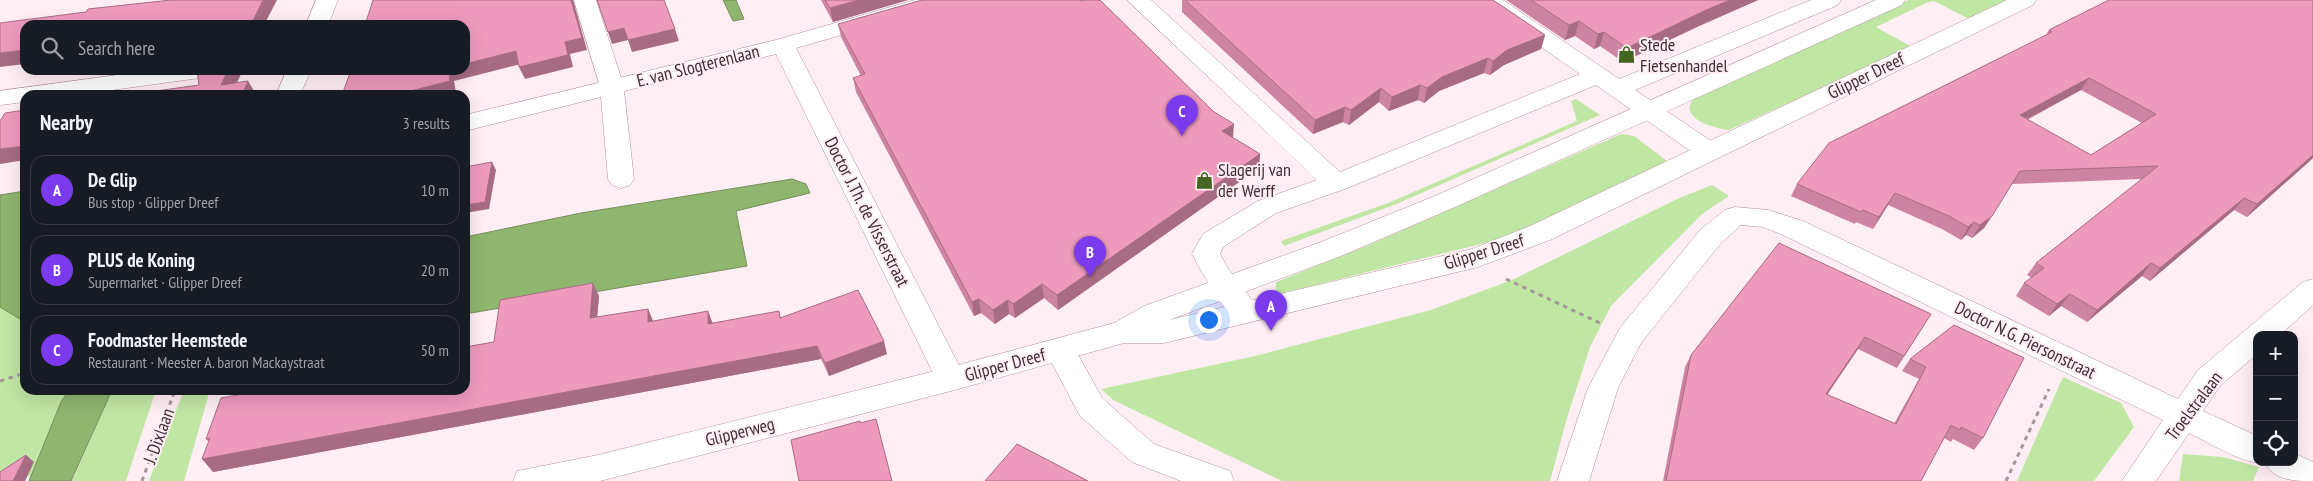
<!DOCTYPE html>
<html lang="en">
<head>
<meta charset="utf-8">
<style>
	:root { --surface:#171b24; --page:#20242c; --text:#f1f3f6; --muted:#9ea1a6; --line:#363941; --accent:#7c3aed }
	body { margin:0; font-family:"PT Sans Narrow",sans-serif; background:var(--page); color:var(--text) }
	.controls { position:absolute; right:15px; bottom:15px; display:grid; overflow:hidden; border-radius:10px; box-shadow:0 5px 20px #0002 }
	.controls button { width:45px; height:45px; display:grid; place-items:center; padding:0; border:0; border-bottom:1px solid var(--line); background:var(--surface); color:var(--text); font:25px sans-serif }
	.you { position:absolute; left:1208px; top:319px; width:18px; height:18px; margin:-12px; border:4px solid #fff; border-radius:50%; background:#1a73e8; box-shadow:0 0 0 8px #1a73e833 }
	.badge { display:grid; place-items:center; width:32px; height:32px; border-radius:50%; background:var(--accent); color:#fff; font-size:16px; font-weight:700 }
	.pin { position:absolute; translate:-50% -41px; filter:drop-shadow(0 1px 2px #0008) }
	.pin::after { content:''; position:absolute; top:26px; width:18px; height:15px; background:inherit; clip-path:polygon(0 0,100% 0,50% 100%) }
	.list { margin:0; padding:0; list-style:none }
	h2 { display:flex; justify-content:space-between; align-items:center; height:65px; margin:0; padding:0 20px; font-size:21px }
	h2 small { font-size:16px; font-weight:400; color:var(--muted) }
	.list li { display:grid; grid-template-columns:32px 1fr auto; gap:15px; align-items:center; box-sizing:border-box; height:70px; margin:0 10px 10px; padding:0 10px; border:1px solid var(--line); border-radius:15px }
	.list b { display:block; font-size:19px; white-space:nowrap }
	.list p { margin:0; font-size:16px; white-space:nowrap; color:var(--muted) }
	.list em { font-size:16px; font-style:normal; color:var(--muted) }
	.icon { flex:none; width:28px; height:28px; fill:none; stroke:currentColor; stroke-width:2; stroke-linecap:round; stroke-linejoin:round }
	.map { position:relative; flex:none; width:2313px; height:481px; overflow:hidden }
	.search { position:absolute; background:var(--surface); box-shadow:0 5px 20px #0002; left:20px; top:20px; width:450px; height:55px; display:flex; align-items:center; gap:12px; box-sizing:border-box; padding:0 18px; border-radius:15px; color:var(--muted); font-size:19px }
	.panel { position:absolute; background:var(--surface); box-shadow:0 5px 20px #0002; left:20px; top:90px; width:450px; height:305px; border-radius:15px }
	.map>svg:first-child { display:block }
</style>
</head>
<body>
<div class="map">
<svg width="2313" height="481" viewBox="0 0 2313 481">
	<rect width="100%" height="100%" fill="#ffeef4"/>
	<g fill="#c0e6a4">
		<path d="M 1909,0 L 2009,0 L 1969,19 L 1934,1 L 1926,3 L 1876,27 L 1912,47 L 1729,130 C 1712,128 1675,117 1696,96 L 1861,20 Z"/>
		<path d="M 1576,99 L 1600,115 L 1394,205 L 1284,246 L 1281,241 L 1388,203 L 1577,121 L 1571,101 Z"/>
		<path d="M 1621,134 L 1634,136 L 1667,161 L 1609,192 L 1497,240 L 1275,295 L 1276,282 L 1369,245 Z"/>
		<path d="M 1712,185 L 1729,196 L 1702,214 L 1611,306 L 1590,347 L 1567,418 L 1550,481 L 1282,481 L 1113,400 L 1101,389 L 1255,356 L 1431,310 L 1512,280 L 1677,199 Z"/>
		<path d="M 0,307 L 25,322 L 25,390 L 69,390 L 61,402 L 32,477 L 6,472 L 0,476 Z"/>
		<path d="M 2063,377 L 2121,403 L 2134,427 L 2094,481 L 2017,481 Z"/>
		<path d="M 112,390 L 156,390 L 126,481 L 72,481 Z"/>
		<path d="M 184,390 L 210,390 L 184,481 L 149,481 Z"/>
		<path d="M 2183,454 L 2223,457 L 2259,467 L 2253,481 L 2179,481 Z"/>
	</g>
	<g fill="#8eb66e" stroke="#768e5d">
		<path d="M 723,0 L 736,0 L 744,19 L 733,21 Z"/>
		<path d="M 792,179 L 806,184 L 810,193 L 736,211 L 747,266 L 465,314 L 465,237 L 581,213 Z"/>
		<path d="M 25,191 L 25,322 L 0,307 L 0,195 Z"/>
		<path d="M 69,390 L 112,390 L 71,481 L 29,481 L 61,402 Z"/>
	</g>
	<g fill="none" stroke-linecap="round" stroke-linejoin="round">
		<defs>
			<path id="pedestrian" d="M 574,0 L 596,0 L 624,87 L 620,92 L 612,94 L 604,92 L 600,87 Z"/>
			<g id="minor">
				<path d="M 316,0 L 338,0 L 328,25 L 306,25 Z"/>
				<path d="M 915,0 L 950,0 L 947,5 L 796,48 L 966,379 L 962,387 L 951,391 L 940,387 L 936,379 L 776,54 L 624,91 L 634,179 L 630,185 L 621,188 L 612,185 L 608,179 L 601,97 L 465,131 L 465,115 L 776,40 Z"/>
				<path d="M 1127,0 L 1151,0 L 1340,172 L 1580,74 L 1480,5 L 1477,0 L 1503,0 L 1619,79 L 1811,0 L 1841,0 L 1838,5 L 1635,90 L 1717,145 L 1721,151 L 1717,157 L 1708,159 L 1699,157 L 1596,85 L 1345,189 L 1276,213 L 1223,247 L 1220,254 L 1229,270 L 1261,312 L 1256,320 C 1250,322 1244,324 1237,320 C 1225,314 1199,267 1192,254 L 1203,234 L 1258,201 L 1317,180 Z"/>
				<path d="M 154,70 L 219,70 L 215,75 L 207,77 L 76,95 L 25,95 L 25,102 L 0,105 L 0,91 Z"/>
				<path d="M 287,70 L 311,70 L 300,95 L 276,95 Z"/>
				<path d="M 1735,207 L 1768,210 L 1803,221 L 2178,399 L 2198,370 L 2303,282 L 2313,279 L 2313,305 L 2280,335 L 2257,335 L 2257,354 L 2220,386 L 2203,411 L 2257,436 L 2257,462 L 2263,462 C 2248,467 2204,440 2189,433 L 2156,481 L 2122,481 L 2163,420 L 1783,235 L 1763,227 L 1741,225 L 1721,243 L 1641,343 L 1618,388 L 1589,481 L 1557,481 L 1588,388 L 1620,328 L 1701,229 L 1725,210 Z"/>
				<path d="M 1060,339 L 1071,342 L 1102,398 L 1154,444 L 1230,471 L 1234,481 L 1181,481 L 1132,462 L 1080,416 L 1045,350 L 1049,342 Z"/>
				<path d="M 2294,453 L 2313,462 L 2313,481 C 2294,481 2274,481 2265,462 L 2294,462 Z"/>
			</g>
			<path id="tertiary" d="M 1876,0 L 1905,0 L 1902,5 L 1453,208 L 1341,256 L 1169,320 L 1472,249 L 1530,226 L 2007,0 L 2036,0 L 2033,5 L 1550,240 L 1478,267 L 1164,343 L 1124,343 L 951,391 L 600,481 L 513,481 L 517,471 L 598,455 L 951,367 L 1114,323 L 1144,306 L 1321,242 L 1435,196 Z"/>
		</defs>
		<use href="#pedestrian" stroke="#b58f9d" stroke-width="1"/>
		<use href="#minor" stroke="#b58f9d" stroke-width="1"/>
		<use href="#tertiary" stroke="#b58f9d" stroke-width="1"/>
		<g stroke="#a6969b" stroke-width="3" stroke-dasharray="4.5 4.5" stroke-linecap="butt">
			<path d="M 1506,279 L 1600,323"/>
			<path d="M 0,381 L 25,373"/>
			<path d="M 142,481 L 175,390"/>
			<path d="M 2006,481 L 2049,389"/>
		</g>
		<use href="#pedestrian" fill="#fff" fill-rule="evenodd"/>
		<use href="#minor" fill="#fff" fill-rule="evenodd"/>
		<use href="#tertiary" fill="#fff" fill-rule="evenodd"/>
	</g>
	<g fill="#cd84a2" fill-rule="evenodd">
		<path d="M 821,0 L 908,0 L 833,22 Z"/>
		<path d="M 1182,0 L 1493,0 L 1545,35 L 1541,49 L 1504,65 L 1490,75 L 1484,73 L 1439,91 L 1424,103 L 1418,100 L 1389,111 L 1379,102 L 1349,125 L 1343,122 L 1313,134 L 1182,12 Z"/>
		<path d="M 1506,0 L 1758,0 L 1699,26 L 1623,62 L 1600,46 L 1594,49 L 1575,36 L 1565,40 Z"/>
		<path d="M 2313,0 L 2313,158 L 2247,217 L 2234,210 L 2150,281 L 2142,276 L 2087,322 L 2061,306 L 2049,316 L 2016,296 L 2024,283 L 2032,278 L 2027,275 L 2036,263 L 2142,179 L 2012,184 L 1984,228 L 1972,238 L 1966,235 L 1961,240 L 1942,229 L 1888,205 L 1873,229 L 1856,222 L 1855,224 L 1791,196 L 1797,184 L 2046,35 L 2049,30 ZM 2081,90 L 2142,123 L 2091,155 L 2027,120 Z"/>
		<path d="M 838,24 L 1233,138 L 1260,154 L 1259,168 L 1058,310 L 1044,298 L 1015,318 L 1009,314 L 995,324 L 981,313 L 974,316 L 856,92 L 853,78 L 861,76 L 841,37 Z"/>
		<path d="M 599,296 L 597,317 L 648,309 L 653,321 L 712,323 L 781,317 L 887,354 L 829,376 L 821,359 L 213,472 L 209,442 L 206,439 L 465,390 L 494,342 Z"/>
		<path d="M 1931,314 L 1897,368 L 1858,349 L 1827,395 L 1894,424 L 1919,379 L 1902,371 L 1910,359 L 1954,325 L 1983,438 L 1974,450 L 1953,439 L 1951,442 L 1944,438 L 1921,481 L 1663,481 L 1685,367 L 1691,355 Z"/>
	</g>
	<g fill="#a76c84">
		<path d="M 263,0 L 277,0 L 264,25 L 251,25 Z"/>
		<path d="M 571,0 L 573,0 L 587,50 L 570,54 L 573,67 L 525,79 L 519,67 L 565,42 Z"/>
		<path d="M 859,0 L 908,0 L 833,22 L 830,8 Z"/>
		<path d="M 1730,0 L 1758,0 L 1699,26 L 1623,62 L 1627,48 L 1704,11 Z"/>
		<path d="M 1579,21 L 1575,36 L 1565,40 L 1569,25 Z"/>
		<path d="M 624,28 L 675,29 L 679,41 L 632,52 L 628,40 L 612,44 L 608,32 Z"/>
		<path d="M 1604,32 L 1600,46 L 1594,49 L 1598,34 Z"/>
		<path d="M 1545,35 L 1541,49 L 1504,65 L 1490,75 L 1493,61 L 1507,50 Z"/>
		<path d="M 25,50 L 25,64 L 0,67 L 0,53 Z"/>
		<path d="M 516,51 L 521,64 L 454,81 L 456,93 L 449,95 L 395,95 L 449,70 L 465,70 L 465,64 Z"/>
		<path d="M 1488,58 L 1484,73 L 1439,91 L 1424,103 L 1427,88 L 1442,77 Z"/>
		<path d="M 228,70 L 243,70 L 231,95 L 221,85 Z"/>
		<path d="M 2089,78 L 2081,90 L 2012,127 L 2020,115 Z"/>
		<path d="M 248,81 L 256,94 L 255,95 L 242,95 Z"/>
		<path d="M 1420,85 L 1418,100 L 1389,111 L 1392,97 Z"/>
		<path d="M 1381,88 L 1379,102 L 1349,125 L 1351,110 Z"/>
		<path d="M 1345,107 L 1343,122 L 1313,134 L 1315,120 Z"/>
		<path d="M 1234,124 L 1233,138 L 1221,145 L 1222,131 Z"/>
		<path d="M 25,146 L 25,160 L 0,164 L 0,149 Z"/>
		<path d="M 1260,154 L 1259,168 L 1058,310 L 1057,295 Z"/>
		<path d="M 2313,155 L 2313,158 L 2247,217 L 2257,204 Z"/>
		<path d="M 492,162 L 496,170 L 489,209 L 465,213 L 465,205 Z"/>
		<path d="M 1895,193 L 1888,205 L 1873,229 L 1879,217 Z"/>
		<path d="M 2244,198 L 2234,210 L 2150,281 L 2160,268 Z"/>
		<path d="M 1992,216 L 1984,228 L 1972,238 L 1980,225 Z"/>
		<path d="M 1974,222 L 1966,235 L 1961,240 L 1968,227 Z"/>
		<path d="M 2151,263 L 2142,276 L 2087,322 L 2097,310 Z"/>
		<path d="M 593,283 L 599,296 L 596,331 L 590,318 Z"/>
		<path d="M 1042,284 L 1044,298 L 1015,318 L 1013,304 Z"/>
		<path d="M 2070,294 L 2061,306 L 2049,316 L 2057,304 Z"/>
		<path d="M 979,299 L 981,313 L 974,316 L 972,302 Z"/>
		<path d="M 1008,300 L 1009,314 L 995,324 L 993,310 Z"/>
		<path d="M 648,309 L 653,321 L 648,322 Z"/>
		<path d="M 708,311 L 713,324 L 708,324 Z"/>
		<path d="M 1865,337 L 1858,349 L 1819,406 L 1826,394 Z"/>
		<path d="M 884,341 L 887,354 L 829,376 L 825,363 Z"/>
		<path d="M 817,346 L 821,359 L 213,472 L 202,459 Z"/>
		<path d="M 26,455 L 34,462 L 25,481 L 13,481 Z"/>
	</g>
	<g fill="#ee9abc" stroke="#a76c84" fill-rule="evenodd">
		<path d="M 171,0 L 263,0 L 251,25 L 25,25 L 25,50 L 0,53 L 0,23 L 86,12 L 88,9 Z"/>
		<path d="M 373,0 L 571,0 L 582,38 L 565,42 L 568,55 L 519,67 L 516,51 L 465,64 L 465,25 L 365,25 Z"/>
		<path d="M 597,0 L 664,0 L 675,29 L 628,40 L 624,28 L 608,32 Z"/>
		<path d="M 825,0 L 859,0 L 830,8 Z"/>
		<path d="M 922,0 L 1081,0 L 1082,1 L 1085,0 L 1100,0 L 1214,112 L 1234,124 L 1222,131 L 1260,154 L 1057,295 L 1042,284 L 1013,304 L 1008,300 L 993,310 L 979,299 L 972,302 L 853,78 L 865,74 L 838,24 Z"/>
		<path d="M 1185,0 L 1493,0 L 1545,35 L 1507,50 L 1493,61 L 1488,58 L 1442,77 L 1427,88 L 1420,85 L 1392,97 L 1381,88 L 1351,110 L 1345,107 L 1315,120 Z"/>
		<path d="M 1531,0 L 1730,0 L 1704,11 L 1627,48 L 1604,32 L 1598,34 L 1579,21 L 1569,25 Z"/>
		<path d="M 2109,0 L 2313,0 L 2313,155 L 2257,204 L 2244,198 L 2160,268 L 2151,263 L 2097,310 L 2070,294 L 2057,304 L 2024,283 L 2044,268 L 2036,263 L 2158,166 L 2020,171 L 1992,216 L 1980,225 L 1974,222 L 1968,227 L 1949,216 L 1895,193 L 1879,217 L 1863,210 L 1861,212 L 1797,184 L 1829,143 L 2052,32 L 2049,30 ZM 2089,78 L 2156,114 L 2091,155 L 2020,115 Z"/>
		<path d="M 197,70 L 228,70 L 221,85 L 248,81 L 242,95 L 127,95 L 199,85 Z"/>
		<path d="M 351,70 L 449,70 L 450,81 L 395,95 L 342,95 Z"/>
		<path d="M 25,110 L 25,146 L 0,149 L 0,121 L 5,113 Z"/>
		<path d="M 492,162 L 485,202 L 465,205 L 465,167 Z"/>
		<path d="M 1779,243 L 1931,314 L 1904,356 L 1865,337 L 1826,394 L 1896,424 L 1926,367 L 1910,359 L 1954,325 L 2024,358 L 1983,438 L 1961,427 L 1960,430 L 1951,425 L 1921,481 L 1666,481 L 1691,355 Z"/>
		<path d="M 593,283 L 590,318 L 648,309 L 648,322 L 708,311 L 708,324 L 779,311 L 780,318 L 858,290 L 884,341 L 825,363 L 817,346 L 202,459 L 210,438 L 206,439 L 221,398 L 265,390 L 465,390 L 465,347 L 494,342 L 500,300 Z"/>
		<path d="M 876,419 L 892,481 L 799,481 L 791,440 L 860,421 L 860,423 Z"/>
		<path d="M 1017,444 L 1088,481 L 985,481 Z"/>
		<path d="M 26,455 L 13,481 L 0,481 L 0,472 Z"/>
	</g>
	<defs>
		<symbol id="shop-bare" viewBox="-9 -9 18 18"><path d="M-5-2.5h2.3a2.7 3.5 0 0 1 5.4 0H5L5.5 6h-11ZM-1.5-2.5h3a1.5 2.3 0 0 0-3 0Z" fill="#42661f" stroke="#ffeef4" stroke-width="2.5" paint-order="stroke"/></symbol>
	</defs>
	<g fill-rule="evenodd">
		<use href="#shop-bare" x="1614" y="42" width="25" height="25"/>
		<use href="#shop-bare" x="1192" y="168" width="25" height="25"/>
	</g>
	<g text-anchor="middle" stroke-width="4" stroke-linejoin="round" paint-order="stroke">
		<g font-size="18" fill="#3e2f34" stroke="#ffeef4" text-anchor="start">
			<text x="1640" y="51">Stede<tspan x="1640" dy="21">Fietsenhandel</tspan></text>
			<text x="1218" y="176">Slagerij van<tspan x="1218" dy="21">der Werff</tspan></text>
		</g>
		<g font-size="18" fill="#3e2f34" stroke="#ffeef4">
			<text transform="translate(698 66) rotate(-14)" y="6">E. van Slogterenlaan</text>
			<text transform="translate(1866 76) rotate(-26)" y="6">Glipper Dreef</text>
			<text transform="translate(867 212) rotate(63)" y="6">Doctor J.Th. de Visserstraat</text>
			<text transform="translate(1484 252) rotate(-17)" y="6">Glipper Dreef</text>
			<text transform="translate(2025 340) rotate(26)" y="6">Doctor N.G. Piersonstraat</text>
			<text transform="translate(1005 365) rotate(-15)" y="6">Glipper Dreef</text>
			<text transform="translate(2194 406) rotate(-53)" y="6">Troelstralaan</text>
			<text transform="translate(740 432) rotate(-14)" y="6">Glipperweg</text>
			<text transform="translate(159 436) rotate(-70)" y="6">J. Dixlaan</text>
		</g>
	</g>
</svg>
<div class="controls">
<button>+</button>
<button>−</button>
<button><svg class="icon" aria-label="locate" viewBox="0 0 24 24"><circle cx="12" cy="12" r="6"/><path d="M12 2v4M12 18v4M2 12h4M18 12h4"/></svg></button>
</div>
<div class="you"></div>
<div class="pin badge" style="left:1271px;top:331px">A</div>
<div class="pin badge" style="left:1090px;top:277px">B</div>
<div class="pin badge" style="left:1182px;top:136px">C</div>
<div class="search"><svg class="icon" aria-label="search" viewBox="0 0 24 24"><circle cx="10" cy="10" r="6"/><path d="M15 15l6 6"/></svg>Search here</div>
<section class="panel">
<h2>Nearby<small>3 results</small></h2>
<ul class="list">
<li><span class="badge">A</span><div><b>De Glip</b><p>Bus stop · Glipper Dreef</p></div><em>10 m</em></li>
<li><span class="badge">B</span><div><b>PLUS de Koning</b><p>Supermarket · Glipper Dreef</p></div><em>20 m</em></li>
<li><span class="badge">C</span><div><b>Foodmaster Heemstede</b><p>Restaurant · Meester A. baron Mackaystraat</p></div><em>50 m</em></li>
</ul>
</section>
</div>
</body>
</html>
